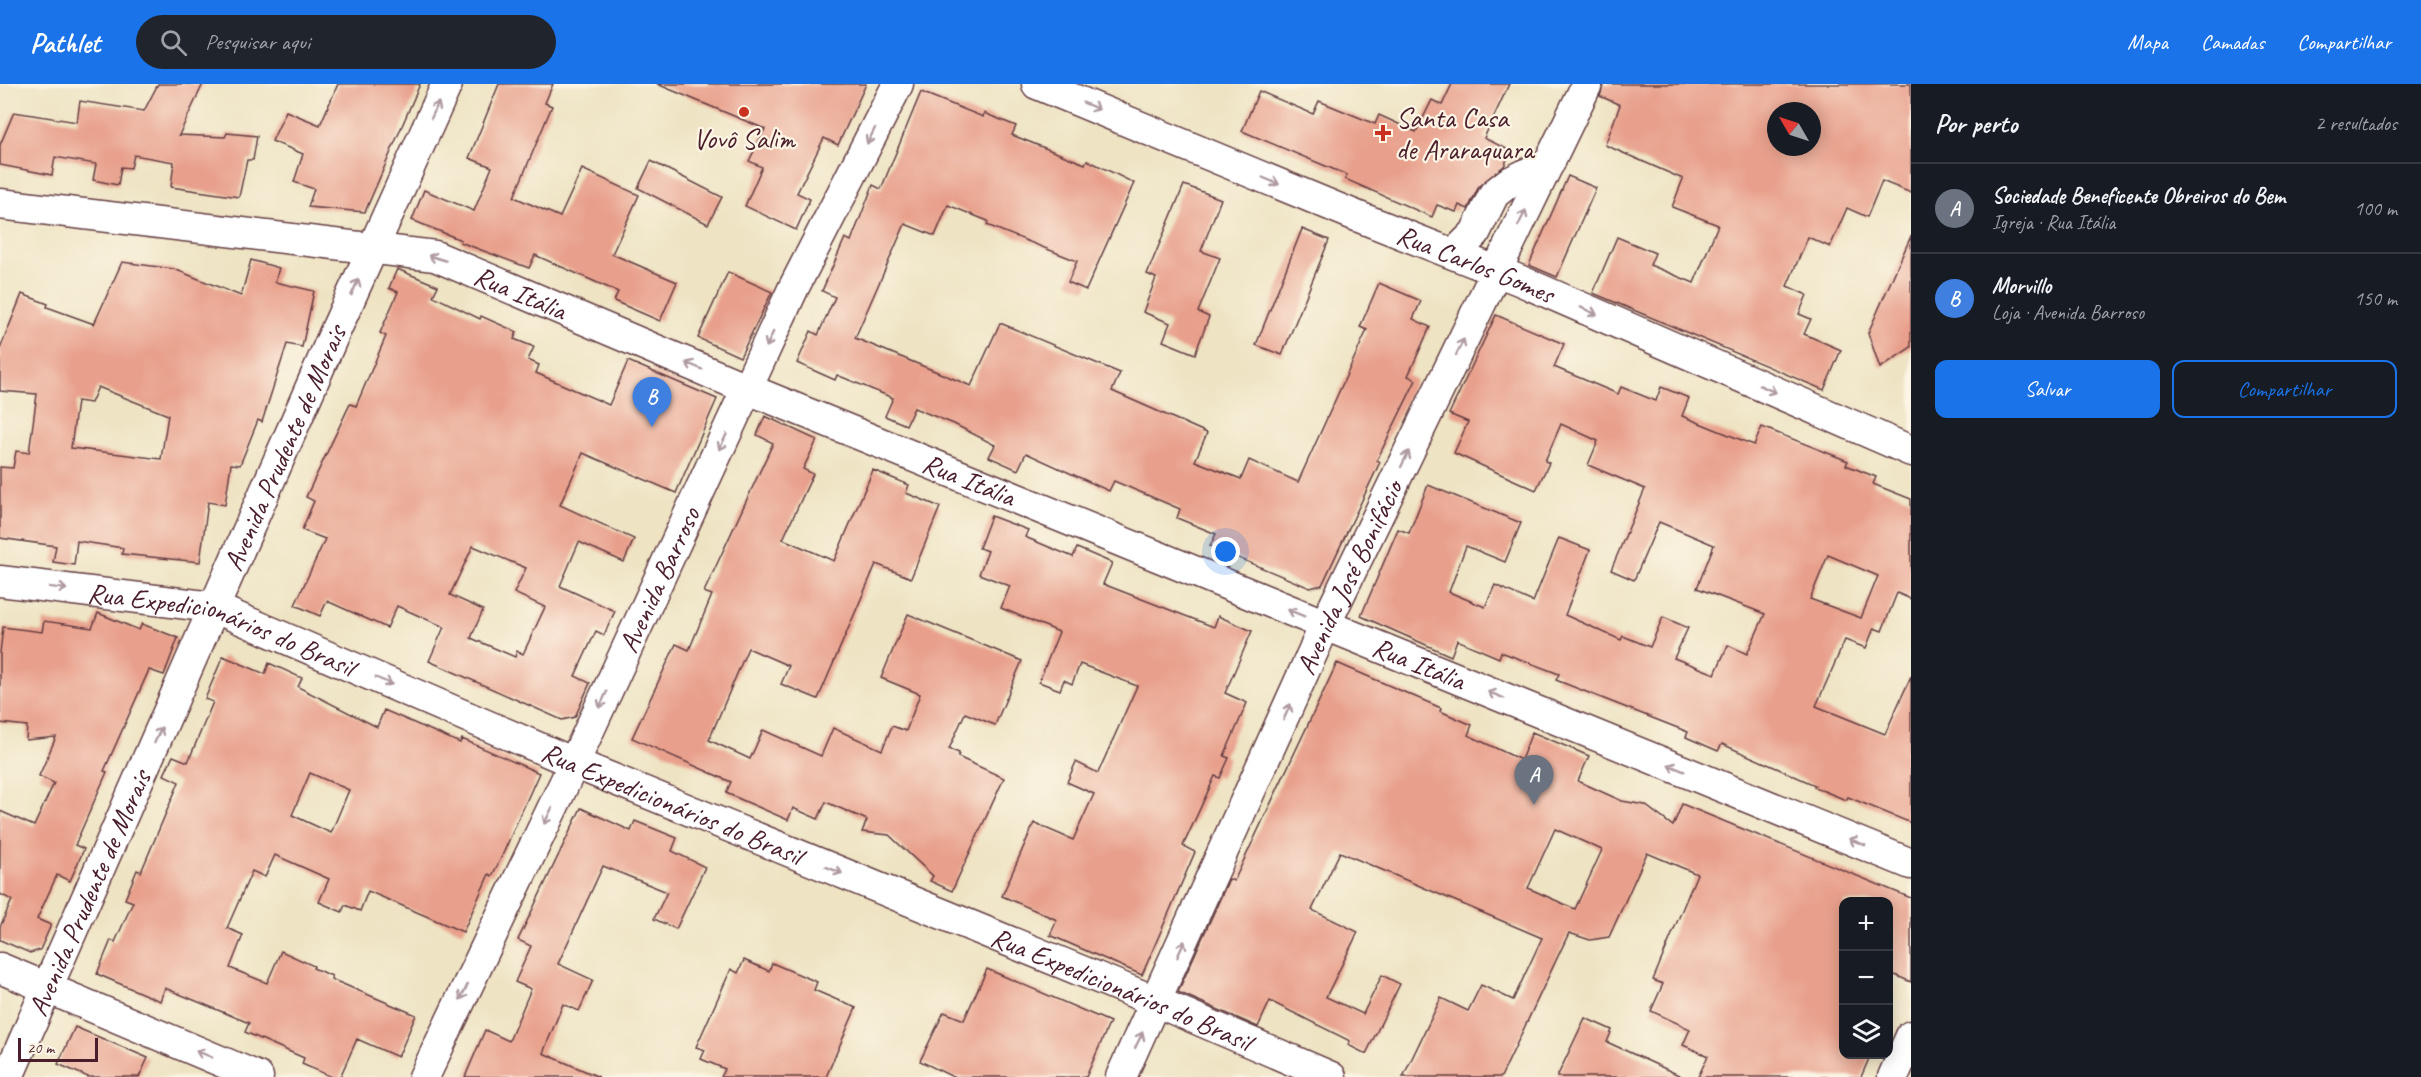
<!DOCTYPE html>
<html lang="pt">
<head>
<meta charset="utf-8">
<style>
	:root { --surface:#171b24; --page:#20242c; --text:#f1f3f6; --muted:#9ea1a6; --line:#363941; --accent:#1a73e8 }
	body { margin:0; font-family:Caveat,sans-serif; background:var(--page); color:var(--text) }
	.controls { position:absolute; right:18px; bottom:18px; display:grid; overflow:hidden; border-radius:12px; box-shadow:0 3px 15px #0003 }
	.controls button { width:54px; height:54px; display:grid; place-items:center; padding:0; border:0; border-bottom:2px solid var(--line); background:var(--surface); color:var(--text); font:30px sans-serif }
	.compass { position:absolute; left:1767px; top:18px; width:54px; height:54px; border-radius:50%; background:var(--surface); box-shadow:0 3px 15px #0003; rotate:309deg }
	.scale { position:absolute; left:18px; bottom:15px; width:80px; box-sizing:border-box; padding-left:6px; border:3px solid #4a1f2b; border-top:0; font-size:16px; line-height:21px; white-space:nowrap; color:#4a1f2b; -webkit-text-stroke:4px #fcf5e5; paint-order:stroke }
	.you { position:absolute; left:1226px; top:468px; width:21px; height:21px; margin:-15px; border:4px solid #fff; border-radius:50%; background:#1a73e8; box-shadow:0 0 0 9px #1a73e833 }
	.badge { display:grid; place-items:center; width:39px; height:39px; border-radius:50%; background:var(--accent); color:#fff; font-size:20px; font-weight:700 }
	.pin { position:absolute; translate:-50% -50px; filter:drop-shadow(0 2px 3px #0008) }
	.pin::after { content:''; position:absolute; top:32px; width:21px; height:18px; background:inherit; clip-path:polygon(0 0,100% 0,50% 100%) }
	.list { margin:0; padding:0; list-style:none }
	h2 { display:flex; justify-content:space-between; align-items:center; height:78px; margin:0; padding:0 24px; font-size:26px }
	h2 small { font-size:20px; font-weight:400; color:var(--muted) }
	.list li { display:grid; grid-template-columns:39px 1fr auto; gap:18px; align-items:center; box-sizing:border-box; height:90px; padding:0 24px; border-top:2px solid var(--line) }
	.list b { display:block; font-size:22px; white-space:nowrap }
	.list p { margin:0; font-size:20px; white-space:nowrap; color:var(--muted) }
	.list em { font-size:20px; font-style:normal; color:var(--muted) }
	.actions { display:flex; gap:12px; padding:18px 24px }
	.actions a { flex:1; padding:14px 0; border:2px solid var(--accent); border-radius:12px; text-align:center; font-size:21px; color:var(--accent) }
	.actions .main { background:var(--accent); color:#fff }
	.icon { flex:none; width:33px; height:33px; fill:none; stroke:currentColor; stroke-width:2; stroke-linecap:round; stroke-linejoin:round }
	.map { position:relative; flex:none; width:1911px; height:993px; overflow:hidden }
	header { display:flex; align-items:center; gap:36px; box-sizing:border-box; height:84px; padding:0 30px; background:var(--accent); color:#fff }
	header strong { font-size:28px }
	nav { display:flex; gap:33px; margin-inline-start:auto; font-size:21px }
	.search { width:420px; height:54px; background:var(--page); display:flex; align-items:center; gap:15px; box-sizing:border-box; padding:0 21px; border-radius:33px; color:var(--muted); font-size:22px }
	main { display:flex }
	aside { flex:1; background:var(--surface) }
	.map>svg:first-child { display:block }
</style>
</head>
<body>
<header>
<strong>Pathlet</strong>
<div class="search"><svg class="icon" aria-label="search" viewBox="0 0 24 24"><circle cx="10" cy="10" r="6"/><path d="M15 15l6 6"/></svg>Pesquisar aqui</div>
<nav><a>Mapa</a><a>Camadas</a><a>Compartilhar</a></nav>
</header>
<main>
<div class="map">
<svg width="1911" height="993" viewBox="0 0 1911 993">
	<rect width="100%" height="100%" fill="#fcf5e5"/>
	<filter id="ink" filterUnits="userSpaceOnUse"><feTurbulence type="fractalNoise" baseFrequency=".0167" numOctaves="2"/><feDisplacementMap in="SourceGraphic" scale="12" xChannelSelector="R" yChannelSelector="G"/><feConvolveMatrix kernelMatrix="1 2 1 2 8 2 1 2 1" color-interpolation-filters="sRGB"/></filter>
	<filter id="wash" filterUnits="userSpaceOnUse"><feTurbulence type="fractalNoise" baseFrequency=".008" numOctaves="4" result="noise"/><feDisplacementMap in="SourceGraphic" scale="24" xChannelSelector="R" yChannelSelector="G"/><feGaussianBlur stdDeviation="1.35" result="paint"/><feColorMatrix in="noise" values="0 0 0 0 0 0 0 0 0 0 0 0 0 0 0 0 0 1.4 0 .05"/><feComposite in="paint" operator="in"/></filter>
	<g filter="url(#wash)">
		<rect width="100%" height="100%" fill="#eee3c3"/>
		<g id="blocks">
			<g fill="#e8a08c" fill-rule="evenodd">
				<path d="M 158,0 L 203,0 L 179,51 L 225,53 L 227,49 L 257,52 L 253,76 L 247,76 L 239,113 L 171,103 L 174,78 L 134,71 L 131,84 L 121,83 L 118,101 L 93,96 L 96,80 L 55,73 L 52,91 L 0,81 L 0,61 L 14,28 L 77,38 L 80,17 L 144,27 Z"/>
				<path d="M 338,0 L 420,0 L 365,128 L 308,123 L 314,105 L 294,98 L 303,70 L 272,57 L 286,27 L 320,41 Z"/>
				<path d="M 499,0 L 553,0 L 545,19 L 552,22 L 514,113 L 560,133 L 582,85 L 639,111 L 612,170 L 677,198 L 660,237 L 614,217 L 618,208 L 535,171 L 529,184 L 460,158 L 461,156 L 412,136 L 424,106 L 474,127 L 492,83 L 469,74 Z"/>
				<path d="M 657,0 L 866,0 L 838,61 L 824,54 L 797,109 L 810,115 L 796,146 L 745,122 L 762,83 L 749,77 L 765,45 Z"/>
				<path d="M 1452,0 L 1509,0 L 1484,54 L 1511,67 L 1504,82 L 1479,102 L 1468,125 L 1459,121 L 1456,128 L 1437,121 L 1432,133 L 1345,95 L 1347,91 L 1242,47 L 1259,7 L 1313,30 L 1319,17 L 1375,40 L 1379,31 L 1416,48 L 1432,16 L 1442,21 Z"/>
				<path d="M 1604,0 L 1911,0 L 1911,109 L 1882,97 L 1867,133 L 1847,124 L 1830,163 L 1808,153 L 1787,202 L 1807,211 L 1799,230 L 1811,235 L 1804,250 L 1841,266 L 1824,306 L 1593,209 L 1617,153 L 1655,169 L 1650,181 L 1694,199 L 1718,141 L 1672,123 L 1683,95 L 1605,61 L 1620,21 L 1600,12 ZM 1776,27 L 1812,27 L 1812,63 L 1776,63 Z"/>
				<path d="M 921,8 L 983,33 L 984,29 L 1016,42 L 1012,51 L 1085,80 L 1087,76 L 1134,99 L 1086,206 L 1068,198 L 1077,177 L 987,141 L 988,137 L 948,121 L 935,152 L 905,140 L 855,254 L 971,302 L 1000,239 L 1120,289 L 1112,307 L 1207,349 L 1195,377 L 1241,395 L 1249,376 L 1298,398 L 1367,246 L 1360,243 L 1379,199 L 1421,217 L 1413,235 L 1430,243 L 1408,292 L 1416,296 L 1377,376 L 1380,378 L 1322,501 L 1310,504 L 1210,462 L 1216,450 L 1177,434 L 1180,425 L 1114,397 L 1109,407 L 1026,369 L 1018,386 L 989,373 L 995,361 L 954,340 L 914,324 L 906,341 L 885,332 L 893,314 L 837,291 L 835,296 L 797,279 L 811,247 L 818,251 L 835,213 L 822,207 L 845,154 L 851,157 L 873,101 L 881,105 Z"/>
				<path d="M 651,77 L 722,113 L 708,140 L 638,104 Z"/>
				<path d="M 1568,92 L 1596,104 L 1557,193 L 1529,181 Z"/>
				<path d="M 1184,101 L 1221,115 L 1201,167 L 1220,174 L 1198,228 L 1209,233 L 1195,270 L 1163,257 L 1170,239 L 1143,228 L 1156,194 L 1147,190 Z"/>
				<path d="M 1302,145 L 1329,156 L 1282,271 L 1256,261 Z"/>
				<path d="M 1911,152 L 1911,263 L 1880,284 L 1868,249 Z"/>
				<path d="M 251,176 L 279,184 L 275,198 L 314,207 L 302,263 L 287,260 L 262,338 L 258,336 L 240,381 L 231,380 L 225,421 L 208,418 L 200,478 L 122,470 L 123,464 L 77,457 L 74,481 L 53,478 L 56,462 L 0,454 L 0,383 L 13,384 L 16,367 L 29,369 L 37,310 L 0,307 L 0,265 L 22,210 L 48,220 L 47,223 L 94,240 L 122,178 L 174,185 L 241,212 ZM 98,303 L 168,331 L 161,375 L 71,364 L 77,317 L 91,319 Z"/>
				<path d="M 397,185 L 438,202 L 433,212 L 480,235 L 481,232 L 517,248 L 514,255 L 534,263 L 528,276 L 539,281 L 536,289 L 609,321 L 628,277 L 717,315 L 676,409 L 583,369 L 560,421 L 634,455 L 624,478 L 579,458 L 560,502 L 615,527 L 604,551 L 596,547 L 575,592 L 590,599 L 575,633 L 562,636 L 429,577 L 444,543 L 397,522 L 387,544 L 327,517 L 320,532 L 295,521 L 325,455 L 302,446 L 314,417 L 306,413 L 350,320 L 356,322 L 386,252 L 380,249 L 398,208 L 389,204 ZM 473,462 L 526,484 L 514,509 L 545,523 L 523,570 L 517,567 L 515,573 L 471,554 L 483,526 L 450,511 Z"/>
				<path d="M 728,188 L 772,208 L 740,273 L 698,254 Z"/>
				<path d="M 1496,231 L 1564,260 L 1554,283 L 1618,310 L 1621,303 L 1656,317 L 1661,303 L 1689,314 L 1682,332 L 1754,361 L 1762,343 L 1848,377 L 1846,381 L 1876,393 L 1873,400 L 1911,415 L 1911,515 L 1897,509 L 1882,547 L 1874,544 L 1866,564 L 1845,556 L 1816,622 L 1885,650 L 1911,592 L 1911,739 L 1848,713 L 1846,716 L 1814,703 L 1815,701 L 1722,660 L 1718,667 L 1686,653 L 1688,648 L 1556,596 L 1559,590 L 1501,568 L 1499,574 L 1457,556 L 1451,572 L 1361,532 L 1398,445 L 1409,449 L 1428,401 L 1521,439 L 1505,478 L 1466,462 L 1449,508 L 1485,523 L 1495,501 L 1533,518 L 1559,454 L 1590,466 L 1565,531 L 1621,556 L 1623,552 L 1650,563 L 1663,533 L 1688,544 L 1674,574 L 1715,590 L 1728,561 L 1747,570 L 1765,530 L 1697,504 L 1714,461 L 1659,438 L 1634,496 L 1611,486 L 1645,405 L 1588,381 L 1598,357 L 1561,340 L 1545,377 L 1549,379 L 1536,406 L 1454,369 L 1468,338 L 1449,330 ZM 1828,471 L 1878,492 L 1861,534 L 1810,515 Z"/>
				<path d="M 765,332 L 817,356 L 803,385 L 813,390 L 783,455 L 834,477 L 873,386 L 909,401 L 906,409 L 940,423 L 911,494 L 876,480 L 818,615 L 781,600 L 789,582 L 748,564 L 709,656 L 750,675 L 763,646 L 821,672 L 833,644 L 882,666 L 892,642 L 906,647 L 920,610 L 881,594 L 908,530 L 1022,577 L 995,641 L 965,629 L 949,665 L 959,669 L 958,673 L 1004,694 L 952,807 L 930,797 L 933,792 L 889,751 L 862,748 L 867,736 L 826,718 L 818,735 L 793,724 L 788,736 L 726,709 L 731,698 L 632,654 L 676,560 L 689,566 L 712,511 L 704,508 L 773,359 L 757,351 Z"/>
				<path d="M 991,432 L 1028,446 L 1025,453 L 1073,473 L 1077,464 L 1112,479 L 1103,500 L 1214,543 L 1218,532 L 1252,547 L 1225,609 L 1247,619 L 1224,672 L 1229,674 L 1220,694 L 1215,692 L 1183,762 L 1195,768 L 1142,891 L 1050,851 L 1057,836 L 1002,812 L 1034,739 L 1073,756 L 1094,710 L 1067,698 L 1076,678 L 1098,689 L 1137,602 L 1080,580 L 1072,600 L 1064,596 L 1060,606 L 1039,598 L 1059,548 L 1001,524 L 1010,502 L 979,490 L 988,467 L 979,464 Z"/>
				<path d="M 98,529 L 139,546 L 142,540 L 178,554 L 164,591 L 149,586 L 104,687 L 107,688 L 75,761 L 84,765 L 70,797 L 57,791 L 37,835 L 51,841 L 40,866 L 30,869 L 0,856 L 0,843 L 12,816 L 0,810 L 0,727 L 34,742 L 54,699 L 39,692 L 56,653 L 26,656 L 27,642 L 0,639 L 0,569 L 3,543 L 42,548 L 44,537 L 92,544 Z"/>
				<path d="M 223,572 L 265,590 L 269,579 L 302,594 L 298,603 L 377,643 L 384,626 L 460,659 L 462,655 L 539,689 L 502,772 L 492,792 L 489,790 L 463,848 L 368,807 L 360,827 L 345,821 L 342,828 L 319,818 L 329,795 L 275,771 L 265,793 L 252,787 L 227,844 L 243,851 L 230,884 L 267,899 L 281,867 L 314,882 L 313,884 L 332,892 L 331,895 L 416,931 L 398,973 L 357,955 L 340,993 L 332,993 L 302,980 L 304,974 L 245,948 L 249,939 L 165,904 L 160,917 L 97,890 L 111,856 L 115,858 L 133,818 L 125,815 L 137,786 L 141,788 L 179,698 L 164,691 L 173,672 L 188,678 L 213,618 L 205,615 ZM 310,689 L 349,706 L 331,749 L 292,731 Z"/>
				<path d="M 1337,579 L 1441,624 L 1440,627 L 1472,641 L 1468,651 L 1521,676 L 1532,648 L 1589,672 L 1578,697 L 1622,717 L 1645,721 L 1673,742 L 1682,720 L 1911,814 L 1911,898 L 1888,888 L 1888,818 L 1844,818 L 1844,970 L 1871,970 L 1861,993 L 1698,993 L 1708,972 L 1683,961 L 1690,945 L 1651,927 L 1663,900 L 1653,896 L 1697,790 L 1647,769 L 1609,853 L 1590,856 L 1569,849 L 1501,993 L 1403,993 L 1441,914 L 1468,927 L 1481,901 L 1513,916 L 1542,854 L 1340,768 L 1312,826 L 1358,848 L 1326,913 L 1363,930 L 1382,891 L 1400,900 L 1366,970 L 1348,961 L 1350,957 L 1270,917 L 1258,943 L 1178,908 L 1229,795 L 1234,797 ZM 1555,745 L 1602,766 L 1575,825 L 1528,804 Z"/>
				<path d="M 581,724 L 631,747 L 635,737 L 677,754 L 672,767 L 705,783 L 676,845 L 654,835 L 667,808 L 603,782 L 558,880 L 593,896 L 579,927 L 563,920 L 543,969 L 599,993 L 465,993 L 485,946 L 509,957 L 531,905 L 515,898 L 531,862 L 518,856 Z"/>
				<path d="M 744,876 L 769,887 L 772,879 L 817,898 L 814,906 L 856,924 L 826,993 L 721,993 L 725,985 L 701,975 L 705,966 L 696,963 L 731,885 L 738,889 Z"/>
				<path d="M 987,885 L 1110,938 L 1086,993 L 953,993 L 920,977 L 944,928 L 964,936 Z"/>
				<path d="M 1585,934 L 1612,946 L 1607,958 L 1683,993 L 1557,993 Z"/>
				<path d="M 75,943 L 148,974 L 139,993 L 88,993 L 58,980 Z"/>
			</g>
		</g>
	</g>
	<g filter="url(#ink)">
		<use href="#blocks" fill-opacity="0" stroke="#633c42" stroke-width="1.5"/>
		<g fill="none" stroke-linecap="round" stroke-linejoin="round">
			<defs>
				<g id="minor">
					<path id="s1" d="M 1037,0 L 1354,131 L 1519,196 L 1911,367"/>
					<path id="s2" d="M 0,120 L 435,172 L 748,305 L 1911,780"/>
					<path d="M 1454,170 L 1475,149 L 1494,110 L 1508,99 L 1550,78"/>
					<path id="s3" d="M 0,497 L 213,523 L 574,679 L 1157,918 L 1331,993"/>
					<path d="M 0,884 L 258,993"/>
					<path id="s4" d="M 8,993 L 334,250 L 447,0"/>
					<path id="s5" d="M 424,993 L 574,679 L 793,205 L 898,0"/>
					<path id="s6" d="M 1121,993 L 1325,541 L 1587,0"/>
					<path d="M 1893,993 L 1911,952"/>
				</g>
			</defs>
			<use href="#minor" stroke="#633c42" stroke-width="33"/>
			<use href="#minor" stroke="#fff" stroke-width="30"/>
		</g>
		<defs><path id="oneway-shaft" d="M-6 0H5M1.5-3L5.5 0L1.5 3" fill="none" stroke-width="1.6" stroke-linecap="round" stroke-linejoin="round" transform="scale(1.5)"/></defs>
		<g stroke="#ae9aa0">
			<use href="#oneway-shaft" transform="translate(1091 22) rotate(23)"/>
			<use href="#oneway-shaft" transform="translate(435 26) rotate(-65)"/>
			<use href="#oneway-shaft" transform="translate(871 52) rotate(117)"/>
			<use href="#oneway-shaft" transform="translate(1271 97) rotate(23)"/>
			<use href="#oneway-shaft" transform="translate(1522 134) rotate(-64)"/>
			<use href="#oneway-shaft" transform="translate(437 174) rotate(-163)"/>
			<use href="#oneway-shaft" transform="translate(355 203) rotate(-66)"/>
			<use href="#oneway-shaft" transform="translate(1589 227) rotate(24)"/>
			<use href="#oneway-shaft" transform="translate(770 255) rotate(114)"/>
			<use href="#oneway-shaft" transform="translate(1460 263) rotate(-64)"/>
			<use href="#oneway-shaft" transform="translate(694 282) rotate(-157)"/>
			<use href="#oneway-shaft" transform="translate(1768 305) rotate(24)"/>
			<use href="#oneway-shaft" transform="translate(723 358) rotate(115)"/>
			<use href="#oneway-shaft" transform="translate(1405 375) rotate(-64)"/>
			<use href="#oneway-shaft" transform="translate(58 504) rotate(7)"/>
			<use href="#oneway-shaft" transform="translate(1296 529) rotate(-158)"/>
			<use href="#oneway-shaft" transform="translate(384 597) rotate(23)"/>
			<use href="#oneway-shaft" transform="translate(1496 611) rotate(-158)"/>
			<use href="#oneway-shaft" transform="translate(603 616) rotate(115)"/>
			<use href="#oneway-shaft" transform="translate(1287 628) rotate(-66)"/>
			<use href="#oneway-shaft" transform="translate(158 651) rotate(-66)"/>
			<use href="#oneway-shaft" transform="translate(1676 684) rotate(-158)"/>
			<use href="#oneway-shaft" transform="translate(548 732) rotate(116)"/>
			<use href="#oneway-shaft" transform="translate(1857 758) rotate(-158)"/>
			<use href="#oneway-shaft" transform="translate(834 786) rotate(22)"/>
			<use href="#oneway-shaft" transform="translate(1181 865) rotate(-66)"/>
			<use href="#oneway-shaft" transform="translate(464 908) rotate(116)"/>
			<use href="#oneway-shaft" transform="translate(1139 956) rotate(-64)"/>
			<use href="#oneway-shaft" transform="translate(204 970) rotate(-157)"/>
		</g>
	</g>
	<g fill="#c8321e" stroke="#fcf5e5" stroke-width="2">
		<circle cx="744" cy="28" r="6"/>
		<path d="M1380 40h6v6h6v6h-6v6h-6v-6h-6v-6h6z"/>
	</g>
	<g text-anchor="middle" stroke-width="4.5" stroke-linejoin="round" paint-order="stroke">
		<g font-size="28" fill="#4a1f2b" stroke="#fcf5e5" text-anchor="start">
			<text x="1396" y="43">Santa Casa<tspan x="1396" dy="32">de Araraquara</tspan></text>
			<text x="744" y="64" text-anchor="middle">Vovô Salim</text>
		</g>
		<g font-size="28" fill="#4a1f2b" stroke="#fcf5e5">
			<text dy="10" stroke="none"><textPath href="#s1" startOffset="474">Rua Carlos Gomes</textPath></text>
			<text dy="10" stroke="none"><textPath href="#s2" startOffset="531">Rua Itália</textPath></text>
			<text dy="10" stroke="none"><textPath href="#s4" startOffset="687">Avenida Prudente de Morais</textPath></text>
			<text dy="10" stroke="none"><textPath href="#s2" startOffset="1017">Rua Itália</textPath></text>
			<text dy="10" stroke="none"><textPath href="#s6" startOffset="549">Avenida José Bonifácio</textPath></text>
			<text dy="10" stroke="none"><textPath href="#s5" startOffset="550">Avenida Barroso</textPath></text>
			<text dy="10" stroke="none"><textPath href="#s3" startOffset="228">Rua Expedicionários do Brasil</textPath></text>
			<text dy="10" stroke="none"><textPath href="#s2" startOffset="1503">Rua Itália</textPath></text>
			<text dy="10" stroke="none"><textPath href="#s3" startOffset="714">Rua Expedicionários do Brasil</textPath></text>
			<text dy="10" stroke="none"><textPath href="#s4" startOffset="201">Avenida Prudente de Morais</textPath></text>
			<text dy="10" stroke="none"><textPath href="#s3" startOffset="1200">Rua Expedicionários do Brasil</textPath></text>
		</g>
	</g>
</svg>
<div class="controls">
<button>+</button>
<button>−</button>
<button><svg class="icon" aria-label="layers" viewBox="0 0 24 24"><path d="M12 4l9 5-9 5-9-5zM3 14l9 5 9-5"/></svg></button>
</div>
<svg class="compass" viewBox="-18 -18 36 36"><path d="M0-13l5 13h-10z" fill="#e53935"/><path d="M0 13l5-13h-10z" fill="#9ea1a6"/></svg>
<div class="scale">20 m</div>
<div class="you"></div>
<div class="pin badge" style="left:1534px;top:721px;background:#6b7280">A</div>
<div class="pin badge" style="left:652px;top:343px;background:#3f7fe0">B</div>
</div>
<aside>
<h2>Por perto<small>2 resultados</small></h2>
<ul class="list">
<li><span class="badge" style="background:#6b7280">A</span><div><b>Sociedade Beneficente Obreiros do Bem</b><p>Igreja · Rua Itália</p></div><em>100 m</em></li>
<li><span class="badge" style="background:#3f7fe0">B</span><div><b>Morvillo</b><p>Loja · Avenida Barroso</p></div><em>150 m</em></li>
</ul>
<div class="actions"><a class="main">Salvar</a><a>Compartilhar</a></div>
</aside>
</main>
</body>
</html>
